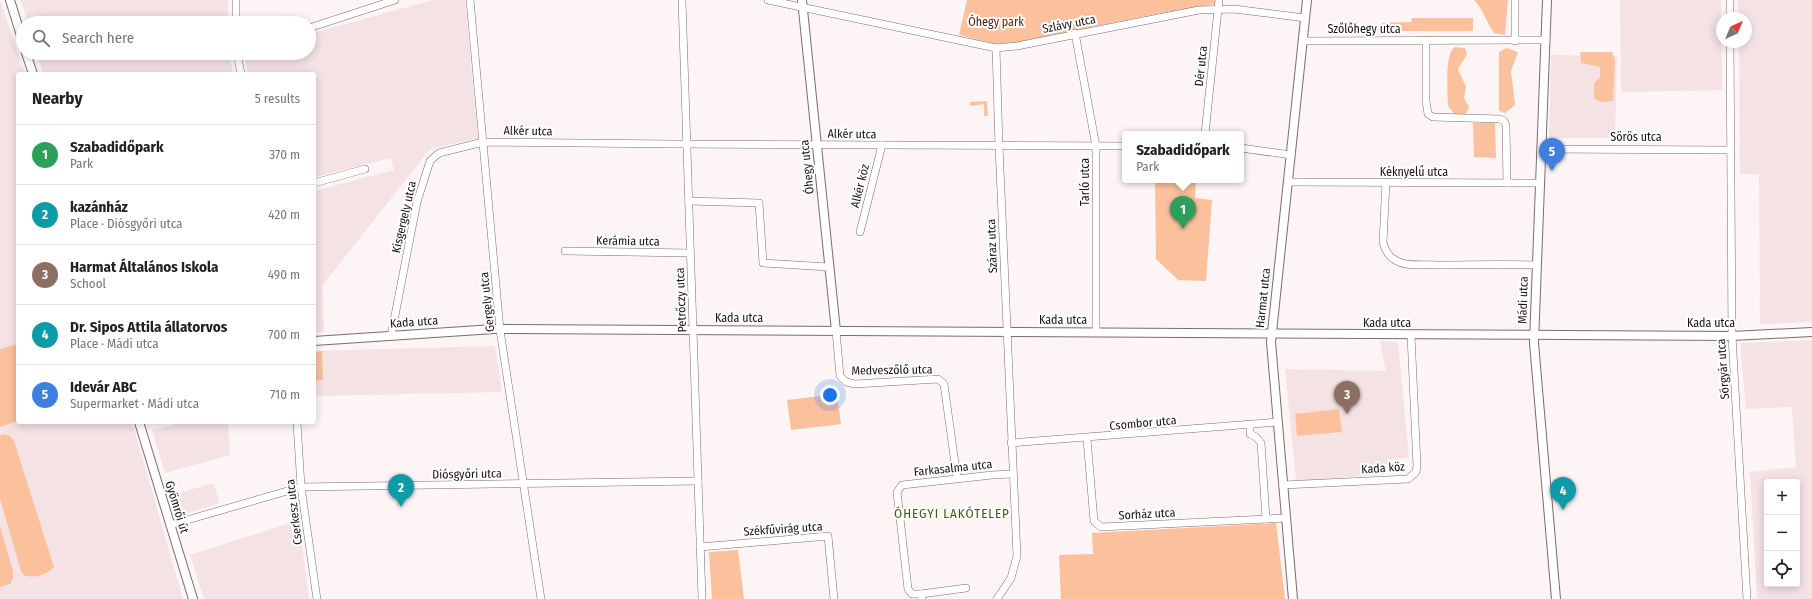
<!DOCTYPE html>
<html lang="en">
<head>
<meta charset="utf-8">
<style>
	:root { --surface:#fff; --page:#f2f2f2; --text:#222; --muted:#767676; --line:#e0e0e0; --accent:#b45309 }
	body { margin:0; font-family:"Fira Sans Condensed",sans-serif; background:var(--page); color:var(--text) }
	.controls { position:absolute; right:12px; bottom:12px; display:grid; overflow:hidden; border-radius:4px; box-shadow:0 2px 10px #0003 }
	.controls button { width:36px; height:36px; display:grid; place-items:center; padding:0; border:0; border-bottom:1px solid var(--line); background:var(--surface); color:var(--text); font:20px sans-serif }
	.compass { position:absolute; left:1716px; top:12px; width:36px; height:36px; border-radius:50%; background:var(--surface); box-shadow:0 2px 10px #0003; rotate:44deg }
	.you { position:absolute; left:830px; top:395px; width:14px; height:14px; margin:-10px; border:3px solid #fff; border-radius:50%; background:#1a73e8; box-shadow:0 0 0 6px #1a73e833 }
	.badge { display:grid; place-items:center; width:26px; height:26px; border-radius:50%; background:var(--accent); color:#fff; font-size:13px; font-weight:700 }
	.pin { position:absolute; translate:-50% -33px; filter:drop-shadow(0 1px 2px #0008) }
	.pin::after { content:''; position:absolute; top:21px; width:14px; height:12px; background:inherit; clip-path:polygon(0 0,100% 0,50% 100%) }
	.popup { position:absolute; left:1122px; top:131px; width:122px; height:52px; box-sizing:border-box; display:grid; place-content:center; border-radius:4px; background:var(--surface); filter:drop-shadow(0 1px 3px #0005); font-size:13px; white-space:nowrap; color:var(--muted) }
	.popup b { font-size:15px; color:var(--text) }
	.popup::after { content:''; position:absolute; left:50%; top:100%; margin-left:-8px; border:8px solid transparent; border-top-color:var(--surface) }
	.list { margin:0; padding:0; list-style:none }
	h2 { display:flex; justify-content:space-between; align-items:center; height:52px; margin:0; padding:0 16px; font-size:17px }
	h2 small { font-size:13px; font-weight:400; color:var(--muted) }
	.list li { display:grid; grid-template-columns:26px 1fr auto; gap:12px; align-items:center; box-sizing:border-box; height:60px; padding:0 16px; border-top:1px solid var(--line) }
	.list b { display:block; font-size:15px; white-space:nowrap }
	.list p { margin:0; font-size:13px; white-space:nowrap; color:var(--muted) }
	.list em { font-size:13px; font-style:normal; color:var(--muted) }
	.icon { flex:none; width:22px; height:22px; fill:none; stroke:currentColor; stroke-width:2; stroke-linecap:round; stroke-linejoin:round }
	.map { position:relative; flex:none; width:1812px; height:599px; overflow:hidden }
	.search { position:absolute; background:var(--surface); box-shadow:0 2px 10px #0003; left:16px; top:16px; width:300px; height:44px; display:flex; align-items:center; gap:10px; box-sizing:border-box; padding:0 14px; border-radius:22px; color:var(--muted); font-size:15px }
	.panel { position:absolute; background:var(--surface); box-shadow:0 2px 10px #0003; left:16px; top:72px; width:300px; height:352px; border-radius:4px }
	.map>svg:first-child { display:block }
</style>
</head>
<body>
<div class="map">
<svg width="1812" height="599" viewBox="0 0 1812 599">
	<rect width="100%" height="100%" fill="#fdf4f6"/>
	<g fill="#f4e2e5" fill-rule="evenodd">
		<path d="M 0,0 L 25,74 L 18,74 L 18,422 L 132,422 L 183,599 L 0,599 Z"/>
		<path d="M 21,0 L 228,0 L 228,23 L 28,23 Z"/>
		<path d="M 433,0 L 465,0 L 478,138 L 430,149 L 322,286 L 324,332 L 314,333 L 314,191 L 394,170 L 391,158 L 314,177 L 314,74 L 248,74 L 244,53 L 309,53 L 309,34 Z"/>
		<path d="M 1620,0 L 1721,0 L 1722,90 L 1621,92 Z"/>
		<path d="M 1738,0 L 1812,0 L 1812,322 L 1760,324 L 1759,174 L 1740,174 L 1739,42 L 1746,42 L 1746,18 L 1738,18 Z"/>
		<path d="M 37,53 L 229,53 L 233,74 L 43,74 Z"/>
		<path d="M 1551,55 L 1617,56 L 1615,138 L 1549,138 Z"/>
		<path d="M 1812,340 L 1812,599 L 1757,599 L 1750,472 L 1796,467 L 1792,407 L 1746,409 L 1740,343 ZM 1767,482 L 1797,482 L 1797,584 L 1767,584 Z"/>
		<path d="M 1380,341 L 1398,342 L 1409,458 L 1388,459 L 1388,464 L 1376,465 L 1376,475 L 1296,481 L 1285,369 L 1386,371 Z"/>
		<path d="M 495,346 L 502,392 L 314,396 L 314,351 Z"/>
		<path d="M 183,422 L 228,422 L 230,455 L 165,473 L 152,430 Z"/>
		<path d="M 213,483 L 220,503 L 179,516 L 173,495 Z"/>
		<path d="M 299,520 L 309,599 L 204,599 L 190,555 Z"/>
	</g>
	<g fill="#fbc19d">
		<path d="M 967,0 L 1215,0 L 1215,4 L 1161,13 L 1018,42 L 996,44 L 959,35 Z"/>
		<path d="M 1474,0 L 1508,0 L 1505,35 L 1494,33 C 1486,22 1483,9 1474,0 Z"/>
		<path d="M 1412,18 L 1473,18 L 1473,31 L 1383,31 L 1382,23 L 1411,22 Z"/>
		<path d="M 1455,47 L 1465,48 L 1467,54 L 1458,69 L 1466,87 L 1464,98 L 1469,107 L 1466,114 L 1456,116 L 1448,106 C 1448,93 1444,53 1455,47 Z"/>
		<path d="M 1507,48 L 1518,52 L 1511,71 L 1515,105 L 1505,113 L 1499,111 L 1499,52 Z"/>
		<path d="M 1580,52 L 1612,52 L 1615,60 L 1613,101 L 1601,102 L 1594,98 L 1594,83 L 1600,77 L 1600,67 L 1581,63 Z"/>
		<path d="M 987,101 L 988,116 L 984,116 L 984,104 L 970,106 L 970,102 Z"/>
		<path d="M 1473,123 L 1495,123 L 1496,158 L 1474,157 Z"/>
		<path d="M 1155,180 L 1196,180 L 1195,198 L 1212,200 L 1206,281 L 1178,280 L 1156,259 Z"/>
		<path d="M 18,344 L 18,421 L 0,427 L 0,349 Z"/>
		<path d="M 322,351 L 323,380 L 314,381 L 314,352 Z"/>
		<path d="M 837,394 L 841,424 L 791,430 L 787,400 Z"/>
		<path d="M 1339,409 L 1342,432 L 1297,436 L 1295,414 Z"/>
		<path d="M 3,434 L 10,436 L 14,441 L 54,567 C 47,575 33,579 24,575 L 21,571 L 0,499 L 0,435 Z"/>
		<path d="M 1276,523 L 1285,599 L 1061,599 L 1059,555 L 1093,554 L 1092,533 Z"/>
		<path d="M 0,526 L 13,571 L 13,578 L 10,584 L 0,587 Z"/>
		<path d="M 738,550 L 744,599 L 712,599 L 709,552 Z"/>
	</g>
	<g fill="none" stroke-linecap="round" stroke-linejoin="round">
		<defs>
			<g id="minor">
				<path d="M 236,0 L 236,23"/>
				<path d="M 470,0 L 500,330 L 541,599"/>
				<path d="M 682,0 L 702,599"/>
				<path d="M 768,0 L 996,48 L 1017,46 L 1199,10 L 1234,9 L 1305,18"/>
				<path d="M 1730,0 L 1730,18"/>
				<path d="M 309,28 L 395,0"/>
				<path d="M 1075,33 L 1096,146 L 1096,332"/>
				<path d="M 1426,40 L 1426,101 L 1428,114 L 1433,117 L 1500,119 L 1504,121 L 1506,125 L 1507,183"/>
				<path d="M 1303,41 L 1546,40"/>
				<path d="M 1515,41 L 1515,0"/>
				<path d="M 1730,42 L 1732,336 L 1747,599"/>
				<path d="M 996,48 L 999,146 L 1017,556 L 1011,578 L 997,599"/>
				<path d="M 237,53 L 241,74"/>
				<path d="M 1205,134 L 1219,0"/>
				<path d="M 1241,148 L 1291,155"/>
				<path d="M 1541,149 L 1731,150"/>
				<path d="M 1288,182 L 1540,183"/>
				<path d="M 1386,182 L 1383,242 C 1385,250 1388,257 1397,261 C 1407,267 1425,264 1437,265 C 1470,265 1503,264 1536,265"/>
				<path d="M 314,183 L 365,169"/>
				<path d="M 689,201 L 759,203 L 763,263 L 829,267"/>
				<path d="M 860,232 L 882,145"/>
				<path d="M 565,251 L 690,253"/>
				<path d="M 836,331 L 840,376 L 846,382 L 855,384 L 938,379 L 944,384 L 957,478"/>
				<path d="M 391,336 L 417,202 L 430,161 L 439,153 L 483,142 L 674,144 L 1125,146"/>
				<path d="M 297,422 L 301,487 L 317,599"/>
				<path d="M 1250,425 L 1250,434 L 1256,437 L 1261,443 L 1266,519"/>
				<path d="M 1087,439 L 1094,521 L 1101,527 L 1286,518"/>
				<path d="M 1011,443 L 1277,422"/>
				<path d="M 1283,485 L 1408,479 L 1416,472 L 1417,466 L 1411,335"/>
				<path d="M 170,525 L 301,487 L 698,481"/>
				<path d="M 700,547 L 828,536 L 834,599"/>
				<path d="M 921,594 L 966,588"/>
				<path d="M 922,599 L 921,594 L 912,594 L 908,589 L 897,492 L 902,485 L 992,475 L 1012,474"/>
			</g>
			<g id="tertiary">
				<path d="M 10,0 L 23,42"/>
				<path d="M 802,0 L 836,331"/>
				<path d="M 1547,0 L 1534,343 L 1556,599"/>
				<path d="M 26,53 L 33,74"/>
				<path d="M 314,341 L 494,329 L 1732,336 L 1812,332"/>
				<path d="M 139,422 L 193,599"/>
				<path d="M 1293,599 L 1271,342 L 1307,0"/>
			</g>
		</defs>
		<use href="#minor" stroke="#7d6b6f" stroke-width="8"/>
		<use href="#tertiary" stroke="#7d6b6f" stroke-width="10"/>
		<use href="#minor" stroke="#fff" stroke-width="7"/>
		<use href="#tertiary" stroke="#fff" stroke-width="8"/>
	</g>
	<g text-anchor="middle" stroke-width="4" stroke-linejoin="round" paint-order="stroke">
		<g font-size="12" fill="#4d2507" stroke="#fff">
			<text x="996" y="26">Óhegy park</text>
		</g>
		<g font-size="12" fill="#181213" stroke="#fff">
			<text transform="translate(1069 24) rotate(-11)" y="4">Szlávy utca</text>
			<text x="1364" y="33">Szőlőhegy utca</text>
			<text transform="translate(1201 66) rotate(-84)" y="4">Dér utca</text>
			<text transform="translate(528 131) rotate(1)" y="4">Alkér utca</text>
			<text transform="translate(852 134) rotate(1)" y="4">Alkér utca</text>
			<text x="1636" y="141">Sörös utca</text>
			<text transform="translate(807 167) rotate(-96)" y="4">Óhegy utca</text>
			<text x="1414" y="176">Kéknyelű utca</text>
			<text transform="translate(1085 182) rotate(-90)" y="4">Tarló utca</text>
			<text transform="translate(860 186) rotate(-76)" y="4">Alkér köz</text>
			<text transform="translate(404 217) rotate(-77)" y="4">Kisgergely utca</text>
			<text transform="translate(628 241) rotate(1)" y="4">Kerámia utca</text>
			<text transform="translate(992 246) rotate(-92)" y="4">Száraz utca</text>
			<text transform="translate(1263 298) rotate(-84)" y="4">Harmat utca</text>
			<text transform="translate(681 300) rotate(-92)" y="4">Petrőczy utca</text>
			<text transform="translate(1523 300) rotate(-88)" y="4">Mádi utca</text>
			<text transform="translate(487 302) rotate(-96)" y="4">Gergely utca</text>
			<text x="739" y="322">Kada utca</text>
			<text x="1063" y="324">Kada utca</text>
			<text transform="translate(414 322) rotate(-4)" y="4">Kada utca</text>
			<text x="1387" y="327">Kada utca</text>
			<text x="1711" y="327">Kada utca</text>
			<text transform="translate(1723 369) rotate(-94)" y="4">Sörgyár utca</text>
			<text transform="translate(892 370) rotate(-1)" y="4">Medveszőlő utca</text>
			<text transform="translate(1143 423) rotate(-5)" y="4">Csombor utca</text>
			<text transform="translate(953 468) rotate(-6)" y="4">Farkasalma utca</text>
			<text transform="translate(1383 468) rotate(-4)" y="4">Kada köz</text>
			<text transform="translate(467 474) rotate(-1)" y="4">Diósgyőri utca</text>
			<text transform="translate(177 507) rotate(73)" y="4">Gyömrői út</text>
			<text transform="translate(294 512) rotate(-97)" y="4">Cserkesz utca</text>
			<text transform="translate(1147 514) rotate(-3)" y="4">Sorház utca</text>
			<text transform="translate(783 529) rotate(-4)" y="4">Székfűvirág utca</text>
		</g>
		<g font-size="13" letter-spacing="1" fill="#445b12" stroke="#fff">
			<text x="952" y="518">ÓHEGYI LAKÓTELEP</text>
		</g>
	</g>
</svg>
<div class="controls">
<button>+</button>
<button>−</button>
<button><svg class="icon" aria-label="locate" viewBox="0 0 24 24"><circle cx="12" cy="12" r="6"/><path d="M12 2v4M12 18v4M2 12h4M18 12h4"/></svg></button>
</div>
<svg class="compass" viewBox="-18 -18 36 36"><path d="M0-13l5 13h-10z" fill="#e53935"/><path d="M0 13l5-13h-10z" fill="#767676"/></svg>
<div class="you"></div>
<div class="pin badge" style="left:1183px;top:229px;background:#2e9e5b">1</div>
<div class="popup"><b>Szabadidőpark</b>Park</div>
<div class="pin badge" style="left:401px;top:507px;background:#0f9aa8">2</div>
<div class="pin badge" style="left:1347px;top:414px;background:#8d6e63">3</div>
<div class="pin badge" style="left:1563px;top:510px;background:#0f9aa8">4</div>
<div class="pin badge" style="left:1552px;top:171px;background:#3f7fe0">5</div>
<div class="search"><svg class="icon" aria-label="search" viewBox="0 0 24 24"><circle cx="10" cy="10" r="6"/><path d="M15 15l6 6"/></svg>Search here</div>
<section class="panel">
<h2>Nearby<small>5 results</small></h2>
<ul class="list">
<li><span class="badge" style="background:#2e9e5b">1</span><div><b>Szabadidőpark</b><p>Park</p></div><em>370 m</em></li>
<li><span class="badge" style="background:#0f9aa8">2</span><div><b>kazánház</b><p>Place · Diósgyőri utca</p></div><em>420 m</em></li>
<li><span class="badge" style="background:#8d6e63">3</span><div><b>Harmat Általános Iskola</b><p>School</p></div><em>490 m</em></li>
<li><span class="badge" style="background:#0f9aa8">4</span><div><b>Dr. Sipos Attila állatorvos</b><p>Place · Mádi utca</p></div><em>700 m</em></li>
<li><span class="badge" style="background:#3f7fe0">5</span><div><b>Idevár ABC</b><p>Supermarket · Mádi utca</p></div><em>710 m</em></li>
</ul>
</section>
</div>
</body>
</html>
